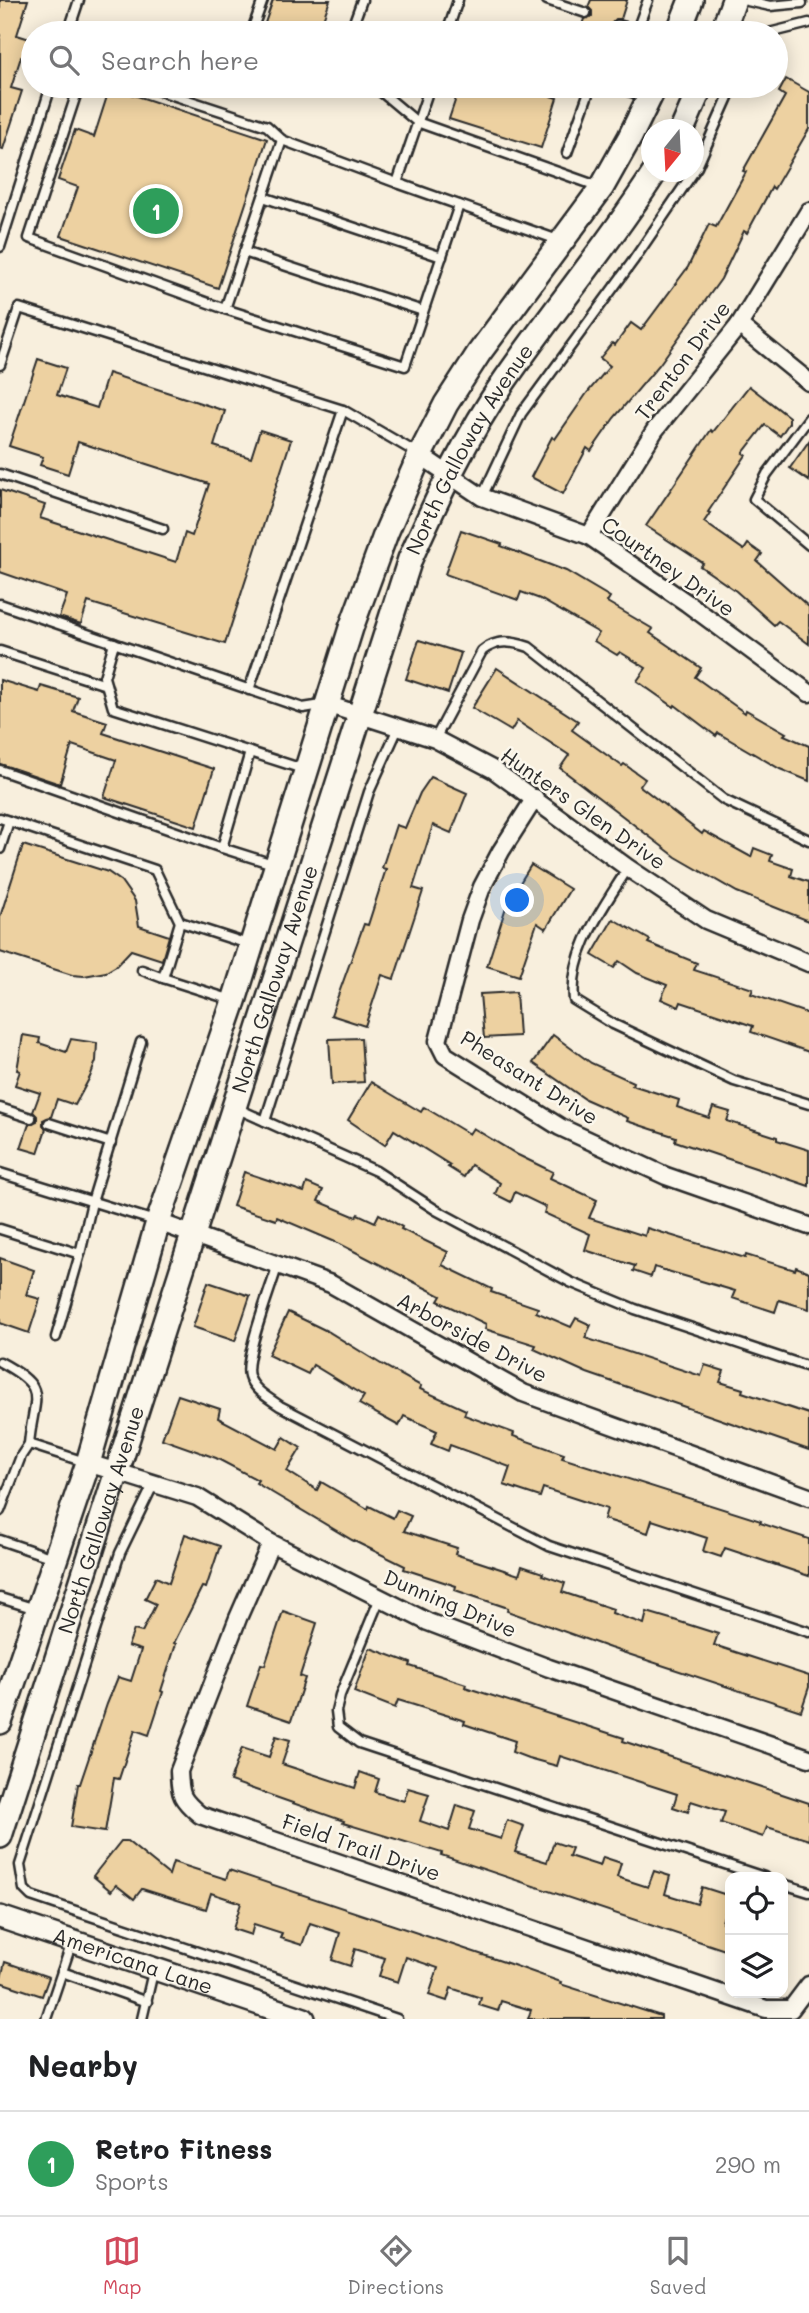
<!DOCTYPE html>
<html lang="en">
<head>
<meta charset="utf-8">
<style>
	:root { --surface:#fff; --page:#f2f2f2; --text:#202124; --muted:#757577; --line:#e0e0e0; --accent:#d1495b }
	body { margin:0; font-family:Mali,sans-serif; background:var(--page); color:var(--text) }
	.controls { position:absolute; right:21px; bottom:21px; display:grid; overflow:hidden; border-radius:14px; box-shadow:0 4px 18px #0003 }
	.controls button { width:63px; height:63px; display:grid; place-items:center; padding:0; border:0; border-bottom:2px solid var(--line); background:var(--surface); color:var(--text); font:35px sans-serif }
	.compass { position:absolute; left:641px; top:119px; width:63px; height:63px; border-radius:50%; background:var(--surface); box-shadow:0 4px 18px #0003; rotate:198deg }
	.you { position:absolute; left:518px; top:901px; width:24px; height:24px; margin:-18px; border:5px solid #fff; border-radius:50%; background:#1a73e8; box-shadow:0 0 0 10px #1a73e833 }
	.badge { display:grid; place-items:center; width:46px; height:46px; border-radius:50%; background:var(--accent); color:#fff; font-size:23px; font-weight:700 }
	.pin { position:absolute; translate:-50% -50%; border:4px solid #fff; box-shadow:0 2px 7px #0006 }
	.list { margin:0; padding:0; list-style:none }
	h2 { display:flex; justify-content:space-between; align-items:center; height:91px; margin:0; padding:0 28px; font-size:30px }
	h2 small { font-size:23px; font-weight:400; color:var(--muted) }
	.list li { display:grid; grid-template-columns:46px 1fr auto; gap:21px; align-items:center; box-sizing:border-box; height:105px; padding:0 28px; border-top:2px solid var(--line) }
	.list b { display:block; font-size:26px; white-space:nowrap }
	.list p { margin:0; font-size:23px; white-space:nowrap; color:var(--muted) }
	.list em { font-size:23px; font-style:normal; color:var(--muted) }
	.icon { flex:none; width:38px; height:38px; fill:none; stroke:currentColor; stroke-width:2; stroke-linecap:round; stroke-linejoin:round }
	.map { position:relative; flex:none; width:809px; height:2019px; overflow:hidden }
	.search { position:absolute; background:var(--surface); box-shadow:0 4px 18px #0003; left:21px; right:21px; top:21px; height:77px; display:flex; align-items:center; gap:18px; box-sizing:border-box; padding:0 24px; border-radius:38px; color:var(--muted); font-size:26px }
	.sheet { height:196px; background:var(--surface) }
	nav { display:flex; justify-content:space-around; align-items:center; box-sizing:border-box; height:98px; border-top:2px solid var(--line); background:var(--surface); font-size:19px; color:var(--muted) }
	nav a { display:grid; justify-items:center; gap:4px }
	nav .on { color:var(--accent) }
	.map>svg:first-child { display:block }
</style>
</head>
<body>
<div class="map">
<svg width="809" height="2019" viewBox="0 0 809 2019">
	<rect width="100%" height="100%" fill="#f8efdd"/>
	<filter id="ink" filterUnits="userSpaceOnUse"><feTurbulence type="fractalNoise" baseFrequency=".0143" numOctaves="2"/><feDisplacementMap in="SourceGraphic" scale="14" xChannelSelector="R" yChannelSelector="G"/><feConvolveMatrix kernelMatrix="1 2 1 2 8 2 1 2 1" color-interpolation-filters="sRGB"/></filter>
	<g filter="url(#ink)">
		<g fill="#edd1a1" stroke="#2b2b2b" stroke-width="2">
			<path d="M 0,0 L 28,0 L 17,35 L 33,40 L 33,61 L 21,57 L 11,88 L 22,91 L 3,149 L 0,148 Z"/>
			<path d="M 273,0 L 330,0 L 318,33 L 284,33 L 264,26 Z"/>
			<path d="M 591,0 L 627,0 L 621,19 L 616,19 L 612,23 L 615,33 L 579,33 L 584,19 L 592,16 L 592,11 L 588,7 Z"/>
			<path d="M 786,79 L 809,92 L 809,129 L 774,189 L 772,187 L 747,233 L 744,231 L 721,279 L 659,365 L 614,418 L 591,451 L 587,448 L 563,494 L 531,477 L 552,437 L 555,439 L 587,393 L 610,366 L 600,358 L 612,343 L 615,345 L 631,323 L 641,330 L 688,267 L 709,224 L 716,227 L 746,172 L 743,171 L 785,96 L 779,92 Z"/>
			<path d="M 460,86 L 520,86 L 557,98 L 541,148 L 449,119 Z"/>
			<path d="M 110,87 L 267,139 L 218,288 L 61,236 L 78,187 L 58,180 L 75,130 L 94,137 Z"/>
			<path d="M 38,359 L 66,368 L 57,395 L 97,408 L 108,373 L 225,411 L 214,446 L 251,458 L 260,430 L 291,440 L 225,644 L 88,602 L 81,624 L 59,617 L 67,595 L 0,572 L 0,490 L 45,505 L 40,518 L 176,562 L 185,533 L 192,536 L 209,484 L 78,442 L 68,474 L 40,465 L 43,457 L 9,446 Z"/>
			<path d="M 749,386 L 789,417 L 789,423 L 780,436 L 765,425 L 743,453 L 746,455 L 708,512 L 710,513 L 704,522 L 744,550 L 748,544 L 762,554 L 757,561 L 809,607 L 809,644 L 778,621 L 774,625 L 736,591 L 700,566 L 703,563 L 646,526 L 711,430 L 713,432 Z"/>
			<path d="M 809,441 L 809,481 L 790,468 Z"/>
			<path d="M 461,530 L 502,544 L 501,546 L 566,571 L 610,597 L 607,602 L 653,629 L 650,633 L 701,668 L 695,677 L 745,713 L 746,710 L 786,733 L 784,735 L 809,746 L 809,781 L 780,769 L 718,733 L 716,736 L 675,705 L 674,707 L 637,681 L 646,668 L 620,652 L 617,655 L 594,641 L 599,633 L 540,599 L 521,592 L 518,600 L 445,574 Z"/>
			<path d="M 419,640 L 461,653 L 448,693 L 406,679 Z"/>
			<path d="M 497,668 L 578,721 L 572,730 L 622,766 L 624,764 L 645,779 L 640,786 L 702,834 L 704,831 L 751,857 L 754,848 L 772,855 L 770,861 L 793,869 L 791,876 L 809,882 L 809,921 L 737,892 L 676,857 L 560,768 L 569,755 L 517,721 L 511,731 L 472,708 Z"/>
			<path d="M 0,680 L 39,692 L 41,686 L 78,697 L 73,711 L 107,722 L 103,733 L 214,769 L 196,827 L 104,797 L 116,760 L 72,745 L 60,784 L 0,764 Z"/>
			<path d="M 431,777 L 467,793 L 451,833 L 433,825 L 413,888 L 423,891 L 394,979 L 382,975 L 365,1026 L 331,1015 L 364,924 L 368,925 L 386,869 L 382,868 L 396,825 L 405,828 L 420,793 Z"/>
			<path d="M 23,845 L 108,872 L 121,881 L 135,901 L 139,926 L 169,936 L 162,960 L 131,950 L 116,966 L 106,972 L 84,976 L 72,975 L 0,952 L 0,917 Z"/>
			<path d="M 531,865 L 570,889 L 546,929 L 537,923 L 519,976 L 487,966 L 507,904 Z"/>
			<path d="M 613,919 L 650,940 L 648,943 L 697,963 L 694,970 L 753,989 L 751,994 L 809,1014 L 809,1052 L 751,1032 L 753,1026 L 681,1002 L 679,1007 L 661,999 L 667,985 L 637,973 L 619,961 L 614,968 L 592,955 Z"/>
			<path d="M 516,992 L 519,1036 L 484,1038 L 480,994 Z"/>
			<path d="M 23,1035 L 40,1038 L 39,1043 L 66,1052 L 71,1039 L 97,1043 L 96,1061 L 90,1077 L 75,1105 L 57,1099 L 51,1117 L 43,1120 L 43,1125 L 46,1129 L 38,1153 L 21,1148 L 29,1124 L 37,1121 L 37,1116 L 33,1112 L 40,1093 L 15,1085 L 20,1071 L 17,1070 Z"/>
			<path d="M 553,1035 L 591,1063 L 633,1082 L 632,1085 L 679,1100 L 677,1107 L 709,1118 L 713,1107 L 730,1112 L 727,1121 L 777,1137 L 777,1140 L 809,1150 L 809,1186 L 675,1141 L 676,1137 L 627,1121 L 628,1118 L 585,1099 L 533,1063 Z"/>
			<path d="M 361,1038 L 364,1082 L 332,1084 L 329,1039 Z"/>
			<path d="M 371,1082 L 421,1112 L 424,1107 L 469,1134 L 473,1128 L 518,1155 L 553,1172 L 550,1178 L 597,1200 L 589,1218 L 645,1236 L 647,1228 L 745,1258 L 746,1255 L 795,1270 L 796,1267 L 809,1272 L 809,1309 L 779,1300 L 775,1312 L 732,1298 L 735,1291 L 654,1267 L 651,1277 L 633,1271 L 635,1266 L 585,1250 L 590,1234 L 544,1213 L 546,1207 L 515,1192 L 511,1202 L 495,1194 L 500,1183 L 471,1165 L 464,1177 L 448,1167 L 450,1165 L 394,1130 L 385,1145 L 348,1120 Z"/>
			<path d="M 244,1172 L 304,1192 L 307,1183 L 323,1190 L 318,1201 L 356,1217 L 358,1214 L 375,1222 L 379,1214 L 402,1227 L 401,1229 L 448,1252 L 442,1265 L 492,1289 L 491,1292 L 538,1308 L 536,1312 L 571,1327 L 576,1318 L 591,1325 L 585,1338 L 701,1376 L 705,1365 L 724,1371 L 720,1382 L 743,1389 L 742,1392 L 809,1414 L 809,1450 L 587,1373 L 534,1349 L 536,1345 L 485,1329 L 486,1324 L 438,1301 L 441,1296 L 340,1244 L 277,1217 L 276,1220 L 233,1206 Z"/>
			<path d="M 0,1258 L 34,1270 L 26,1295 L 40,1299 L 29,1333 L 0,1323 Z"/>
			<path d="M 208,1282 L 250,1296 L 235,1341 L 193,1327 Z"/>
			<path d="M 288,1312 L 329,1332 L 381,1364 L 421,1386 L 420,1389 L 466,1410 L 464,1415 L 514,1433 L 513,1436 L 564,1454 L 562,1458 L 761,1521 L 760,1523 L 809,1539 L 809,1576 L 725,1548 L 721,1557 L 703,1551 L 707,1538 L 652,1520 L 648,1533 L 604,1519 L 607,1509 L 543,1488 L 540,1497 L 504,1485 L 510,1467 L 450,1445 L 448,1451 L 431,1444 L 437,1431 L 404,1416 L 399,1426 L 359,1404 L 364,1396 L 313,1365 L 308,1374 L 268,1355 Z"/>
			<path d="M 178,1395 L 220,1409 L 218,1418 L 277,1449 L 284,1437 L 301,1448 L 287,1471 L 317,1490 L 321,1482 L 368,1509 L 369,1506 L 393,1518 L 397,1510 L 411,1516 L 404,1531 L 457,1548 L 455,1554 L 519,1575 L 522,1566 L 543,1573 L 542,1575 L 565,1583 L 562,1592 L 613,1609 L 612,1613 L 644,1624 L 647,1612 L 674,1620 L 718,1634 L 714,1645 L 809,1676 L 809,1687 L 801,1711 L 610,1648 L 507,1611 L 508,1608 L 455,1590 L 456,1586 L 404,1569 L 405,1566 L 352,1540 L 256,1483 L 258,1480 L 216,1458 L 162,1439 Z"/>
			<path d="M 185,1534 L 220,1546 L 206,1588 L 202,1587 L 174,1643 L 176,1644 L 161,1691 L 163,1692 L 149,1735 L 135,1730 L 119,1779 L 114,1778 L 105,1832 L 71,1827 L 78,1784 L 80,1784 L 107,1704 L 118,1677 L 131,1681 L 141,1650 L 128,1646 L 134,1630 L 142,1632 L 156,1604 L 145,1599 L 156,1577 L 169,1583 Z"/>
			<path d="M 283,1611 L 317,1623 L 300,1676 L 305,1678 L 291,1721 L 247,1706 L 261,1664 L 265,1665 Z"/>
			<path d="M 370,1648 L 411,1663 L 410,1666 L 466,1684 L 465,1687 L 624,1738 L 623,1741 L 809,1803 L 809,1840 L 767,1827 L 763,1837 L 721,1823 L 725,1812 L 691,1801 L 688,1812 L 673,1807 L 677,1794 L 560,1756 L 557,1766 L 528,1758 L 512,1752 L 515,1741 L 464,1724 L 465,1721 L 398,1700 L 395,1708 L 354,1692 Z"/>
			<path d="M 276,1736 L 290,1740 L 282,1764 L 355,1788 L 360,1772 L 379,1779 L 375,1792 L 404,1801 L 408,1788 L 429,1794 L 420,1821 L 449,1831 L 457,1805 L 475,1811 L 469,1829 L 501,1839 L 507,1820 L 524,1826 L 515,1852 L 547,1862 L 554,1842 L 572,1848 L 569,1856 L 600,1866 L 603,1857 L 621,1863 L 617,1877 L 648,1887 L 654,1871 L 670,1876 L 665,1894 L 697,1904 L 702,1887 L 730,1896 L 722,1922 L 730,1924 L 730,1934 L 725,1950 L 441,1855 L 442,1853 L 343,1823 L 344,1821 L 230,1781 L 242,1748 L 269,1757 Z"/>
			<path d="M 121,1841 L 127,1841 L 169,1875 L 173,1862 L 226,1879 L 229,1870 L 513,1965 L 561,1982 L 560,1984 L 661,2016 L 661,2019 L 528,2019 L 531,2010 L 501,2001 L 498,2011 L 479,2005 L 481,1998 L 451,1988 L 447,2001 L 429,1995 L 438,1968 L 406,1957 L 398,1982 L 379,1976 L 385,1958 L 355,1949 L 350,1966 L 332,1960 L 340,1933 L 310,1923 L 302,1945 L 280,1938 L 282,1933 L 254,1924 L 251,1935 L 233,1929 L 241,1903 L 211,1893 L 206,1909 L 142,1889 L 134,1899 L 116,1885 L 111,1891 L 93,1876 Z"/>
			<path d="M 5,1962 L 49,1977 L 42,1996 L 0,1982 Z"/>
		</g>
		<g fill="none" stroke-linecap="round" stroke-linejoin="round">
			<defs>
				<g id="service">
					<path d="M 547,0 L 586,13"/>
					<path d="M 743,0 L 770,6 L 802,3"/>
					<path d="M 618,25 L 637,30 L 648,0"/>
					<path d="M 450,27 L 468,33"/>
					<path d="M 68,33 L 79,0"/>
					<path d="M 251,33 L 263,0"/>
					<path d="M 350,33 L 362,0"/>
					<path d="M 447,33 L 458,0"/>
					<path d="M 769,33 L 809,23"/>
					<path d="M 79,86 L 29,238 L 225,309"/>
					<path d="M 145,86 L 267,126 L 282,140"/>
					<path d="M 364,86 L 380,91 L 417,122 L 600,187"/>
					<path d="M 430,86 L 397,183 L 558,240"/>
					<path d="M 613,86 L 647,97"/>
					<path d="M 567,153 L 591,86"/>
					<path d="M 397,183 L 282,140 L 225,309 L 405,366 L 459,205"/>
					<path d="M 263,197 L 442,257"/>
					<path d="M 0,247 L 51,86"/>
					<path d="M 244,252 L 423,311"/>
					<path d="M 0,365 L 19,308 L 343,410 L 417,453"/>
					<path d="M 809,418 L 767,474 L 754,499 L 809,545"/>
					<path d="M 0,474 L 163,529"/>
					<path d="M 482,497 L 521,414 L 633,261 L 697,167 L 733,86"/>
					<path d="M 0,604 L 303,708 L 322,705"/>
					<path d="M 114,643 L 104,677 L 113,708 L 306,770"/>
					<path d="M 0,651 L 106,685"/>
					<path d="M 249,690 L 343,410"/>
					<path d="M 435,739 L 482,651 C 497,639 511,641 529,647 L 724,800 L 809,840"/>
					<path d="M 250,752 L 222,848 L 276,865"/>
					<path d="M 0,770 L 222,848"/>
					<path d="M 0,818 L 155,870 L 180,922 L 248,944"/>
					<path d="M 0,849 L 9,821"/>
					<path d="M 628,868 C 604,907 569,951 574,1000 L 613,1024 L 734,1081 L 809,1104"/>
					<path d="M 180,922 L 163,978 L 232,1000"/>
					<path d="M 142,970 L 163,978"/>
					<path d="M 0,1108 L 31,1118"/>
					<path d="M 236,1108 L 376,1171 L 436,1210 L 570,1282 L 635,1309 L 809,1367"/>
					<path d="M 265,1121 L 369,792 L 399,726"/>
					<path d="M 49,1123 L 111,1143"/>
					<path d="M 0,1173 L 155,1221"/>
					<path d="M 0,1229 L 80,1254 L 92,1202 L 141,1042"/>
					<path d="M 278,1264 C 272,1285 243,1359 249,1376 C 253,1390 269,1398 280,1406 L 549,1546 L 809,1632"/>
					<path d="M 56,1337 L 80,1254"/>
					<path d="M 0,1362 C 51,1389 33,1396 29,1444"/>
					<path d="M 154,1483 L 120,1553 L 20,1865 L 24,1889 L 31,1896 L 397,2019"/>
					<path d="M 0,1511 L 21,1456 L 29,1444 L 85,1462"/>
					<path d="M 0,1540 L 53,1558"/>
					<path d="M 0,1598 L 36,1609"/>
					<path d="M 380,1598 L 340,1695 L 336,1711 L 338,1727 L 359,1743 L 764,1877"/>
					<path d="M 783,1884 L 809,1892"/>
					<path d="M 62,1972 L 147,2002"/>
					<path d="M 46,2019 L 72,1942"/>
					<path d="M 142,2019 L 153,1972"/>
				</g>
				<g id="minor">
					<path d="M 739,325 L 809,382"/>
					<path d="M 420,455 L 482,497 L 589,536 L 687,603 L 809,693"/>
					<path d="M 589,536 L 655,430 L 739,325 L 809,211"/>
					<path d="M 326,704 L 435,739 L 494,770 L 628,868 L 706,920 L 809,963"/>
					<path d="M 535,798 L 501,851 L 482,887 L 470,920 L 438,1041 L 445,1055 L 560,1127 L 666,1176 L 809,1226"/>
					<path d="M 158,1222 L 331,1284 L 523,1393 L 809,1497"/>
					<path d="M 88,1463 L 197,1497 L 271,1543 L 428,1622 L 549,1668 L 809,1758"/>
					<path d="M 271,1543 L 238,1618 L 179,1771 C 180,1796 181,1799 200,1815 L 766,2009 L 791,2009 L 809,1985"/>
				</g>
				<g id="tertiary">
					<path id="s1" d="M 0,1917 L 304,2019"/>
				</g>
				<g id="secondary">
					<path d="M 678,33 L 691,0"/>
					<path d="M 722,33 L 734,0"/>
					<path d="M 682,130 L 701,86"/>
					<path d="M 0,1722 L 88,1463 L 158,1222 L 234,1001 L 351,628 L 386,533 L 420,455 L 446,404 L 479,353 L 602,187 L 630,137 L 655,86"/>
					<path id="s2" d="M 0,1836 L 410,559 C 438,497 466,436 505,380 C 554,309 609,244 655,172"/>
				</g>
			</defs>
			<use href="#service" stroke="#2b2b2b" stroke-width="13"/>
			<use href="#minor" stroke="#2b2b2b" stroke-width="21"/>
			<use href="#tertiary" stroke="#2b2b2b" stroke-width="26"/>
			<use href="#secondary" stroke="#2b2b2b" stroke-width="28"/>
			<use href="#service" stroke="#fbf7ec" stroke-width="8"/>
			<use href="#minor" stroke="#fbf7ec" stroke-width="16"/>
			<use href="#tertiary" stroke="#fbf7ec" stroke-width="21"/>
			<use href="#secondary" stroke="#fbf7ec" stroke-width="23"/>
		</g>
	</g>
	<g text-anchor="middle" stroke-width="5" stroke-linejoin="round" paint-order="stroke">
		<g font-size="21" fill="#2b2b2b" stroke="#fbf7ec">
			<text transform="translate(683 361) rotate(-53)" y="7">Trenton Drive</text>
			<text dy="7" stroke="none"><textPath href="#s2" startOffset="1466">North Galloway Avenue</textPath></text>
			<text transform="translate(668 567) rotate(35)" y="7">Courtney Drive</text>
			<text transform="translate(583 809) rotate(35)" y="7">Hunters Glen Drive</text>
			<text dy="7" stroke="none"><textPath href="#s2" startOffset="900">North Galloway Avenue</textPath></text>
			<text transform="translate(529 1078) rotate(32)" y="7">Pheasant Drive</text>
			<text transform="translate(472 1338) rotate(28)" y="7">Arborside Drive</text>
			<text dy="7" stroke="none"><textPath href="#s2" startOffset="332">North Galloway Avenue</textPath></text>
			<text transform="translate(450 1604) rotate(23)" y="7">Dunning Drive</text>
			<text transform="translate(361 1848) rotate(19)" y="7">Field Trail Drive</text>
			<text dy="7" stroke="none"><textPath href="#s1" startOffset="140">Americana Lane</textPath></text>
		</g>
	</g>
</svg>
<div class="controls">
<button><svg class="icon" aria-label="locate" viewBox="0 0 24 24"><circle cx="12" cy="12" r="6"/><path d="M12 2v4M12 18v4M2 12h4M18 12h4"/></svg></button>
<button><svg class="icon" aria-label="layers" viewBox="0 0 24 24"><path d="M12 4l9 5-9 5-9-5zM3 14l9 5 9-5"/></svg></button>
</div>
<svg class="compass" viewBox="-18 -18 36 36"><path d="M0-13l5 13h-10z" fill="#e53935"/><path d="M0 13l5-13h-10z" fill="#757577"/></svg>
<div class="you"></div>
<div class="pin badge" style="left:156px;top:211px;background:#2e9e5b">1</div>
<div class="search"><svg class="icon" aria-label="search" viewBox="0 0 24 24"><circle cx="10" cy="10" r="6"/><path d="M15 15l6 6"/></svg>Search here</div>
</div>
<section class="sheet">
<h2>Nearby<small></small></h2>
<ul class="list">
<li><span class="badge" style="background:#2e9e5b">1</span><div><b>Retro Fitness</b><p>Sports</p></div><em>290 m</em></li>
</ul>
</section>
<nav>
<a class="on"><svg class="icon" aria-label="map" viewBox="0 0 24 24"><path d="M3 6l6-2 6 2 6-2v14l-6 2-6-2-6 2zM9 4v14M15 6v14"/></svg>Map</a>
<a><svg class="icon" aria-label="directions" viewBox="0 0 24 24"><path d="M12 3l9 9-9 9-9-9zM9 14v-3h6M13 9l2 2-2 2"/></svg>Directions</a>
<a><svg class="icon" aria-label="saved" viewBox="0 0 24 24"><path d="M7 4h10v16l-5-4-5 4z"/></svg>Saved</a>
</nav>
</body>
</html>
